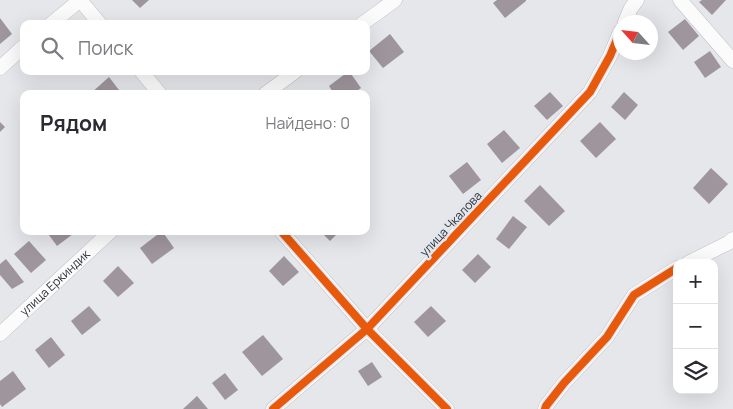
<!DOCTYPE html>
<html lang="ru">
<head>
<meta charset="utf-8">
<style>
	:root { --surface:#fff; --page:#f7f7f7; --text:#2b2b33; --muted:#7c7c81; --line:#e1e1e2 }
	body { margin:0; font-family:Manrope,sans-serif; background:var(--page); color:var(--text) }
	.controls { position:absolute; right:15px; bottom:15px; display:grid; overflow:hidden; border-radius:10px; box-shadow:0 5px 20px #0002 }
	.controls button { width:45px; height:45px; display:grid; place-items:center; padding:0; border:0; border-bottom:1px solid var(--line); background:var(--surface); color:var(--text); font:25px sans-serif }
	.compass { position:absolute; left:613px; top:15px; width:45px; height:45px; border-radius:50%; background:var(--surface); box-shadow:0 5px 20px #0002; rotate:297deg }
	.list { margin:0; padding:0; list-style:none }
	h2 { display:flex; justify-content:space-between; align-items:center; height:65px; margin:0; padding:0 20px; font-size:21px }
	h2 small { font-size:16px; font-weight:400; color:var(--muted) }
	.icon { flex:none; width:28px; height:28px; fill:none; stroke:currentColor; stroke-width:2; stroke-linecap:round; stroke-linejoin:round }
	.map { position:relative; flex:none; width:733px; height:409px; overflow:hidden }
	.search { position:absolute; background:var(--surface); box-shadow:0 5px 20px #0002; left:20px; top:20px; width:350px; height:55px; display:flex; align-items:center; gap:12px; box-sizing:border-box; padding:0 18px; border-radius:10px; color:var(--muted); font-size:19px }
	.panel { position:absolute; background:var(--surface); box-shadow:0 5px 20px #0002; left:20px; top:90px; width:350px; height:145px; border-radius:10px }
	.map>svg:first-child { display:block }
</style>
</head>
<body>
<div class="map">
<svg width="733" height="409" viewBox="0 0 733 409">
	<rect width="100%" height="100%" fill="#e5e7eb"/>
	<g fill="#9f959c">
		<path d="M 132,0 L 149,0 L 140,8 Z"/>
		<path d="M 497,0 L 526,0 L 526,1 L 505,18 L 493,3 Z"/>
		<path d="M 702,0 L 726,0 L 712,15 L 699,2 Z"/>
		<path d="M 0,18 L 12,34 L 0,44 Z"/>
		<path d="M 685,19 L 699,36 L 683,50 L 668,32 Z"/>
		<path d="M 390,34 L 404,52 L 383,68 L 369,51 Z"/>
		<path d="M 710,51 L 721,67 L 705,78 L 694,62 Z"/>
		<path d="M 349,71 L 361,88 L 353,94 L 334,94 L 329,86 Z"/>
		<path d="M 109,77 L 119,90 L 114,94 L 90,94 Z"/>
		<path d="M 550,92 L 563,106 L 547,120 L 534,106 Z"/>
		<path d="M 624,92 L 638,105 L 625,120 L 611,107 Z"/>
		<path d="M 0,122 L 5,127 L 0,132 Z"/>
		<path d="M 600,122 L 616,139 L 596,158 L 580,141 Z"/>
		<path d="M 504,130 L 520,148 L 502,163 L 487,144 Z"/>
		<path d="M 467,162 L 481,180 L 463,194 L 449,176 Z"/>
		<path d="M 711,168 L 728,184 L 709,204 L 693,188 Z"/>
		<path d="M 540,185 L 565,211 L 549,226 L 524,201 Z"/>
		<path d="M 513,216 L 527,227 L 509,249 L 496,239 Z"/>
		<path d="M 46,231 L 77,231 L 57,246 Z"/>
		<path d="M 162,231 L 174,248 L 152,264 L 140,248 Z"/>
		<path d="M 320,231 L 340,231 L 330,241 Z"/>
		<path d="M 29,241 L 46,260 L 31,273 L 14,254 Z"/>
		<path d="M 478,254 L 491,267 L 475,283 L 462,270 Z"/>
		<path d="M 284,256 L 299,272 L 283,286 L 269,271 Z"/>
		<path d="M 6,259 L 24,282 L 12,289 L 0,275 L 0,264 Z"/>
		<path d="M 118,266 L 134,283 L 118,297 L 103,281 Z"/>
		<path d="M 89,306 L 101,320 L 82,335 L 71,321 Z"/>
		<path d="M 431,306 L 446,321 L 428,337 L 414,322 Z"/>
		<path d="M 263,335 L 283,359 L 262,376 L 242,352 Z"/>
		<path d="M 51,337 L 65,355 L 49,368 L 35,350 Z"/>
		<path d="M 372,362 L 382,377 L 368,386 L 358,371 Z"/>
		<path d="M 13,371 L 26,389 L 2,407 L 0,404 L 0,381 Z"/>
		<path d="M 225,373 L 238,390 L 225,400 L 212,383 Z"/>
		<path d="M 197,396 L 208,409 L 183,409 Z"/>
	</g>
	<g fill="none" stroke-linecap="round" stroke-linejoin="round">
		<defs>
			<g id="street">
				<path d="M 80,0 L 100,24"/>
				<path d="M 680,0 L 733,61"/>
				<path d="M 625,22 L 631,8 L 637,0"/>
				<path d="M 51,24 L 80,0"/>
				<path d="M 362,24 L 395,0"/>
				<path d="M 0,68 L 24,46"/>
				<path d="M 141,71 L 160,94"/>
				<path d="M 265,94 L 296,71"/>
				<path d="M 281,231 L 367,329 L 447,409"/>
				<path d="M 688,263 L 728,243 L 733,239"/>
				<path id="s1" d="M 0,334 L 111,231"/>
				<path d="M 273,409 L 367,329 L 590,92 L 610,56 L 620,32"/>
				<path d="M 545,409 L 546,406 L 564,383 L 607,337 L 634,295 L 677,268"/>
			</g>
		</defs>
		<use href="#street" stroke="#c1c2c5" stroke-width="15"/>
		<use href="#street" stroke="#fbfbfc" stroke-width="14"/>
		<defs>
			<g id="cycleway">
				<path d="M 281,231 L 367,329 L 447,409"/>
				<path d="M 273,409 L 367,329 L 590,92 L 610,56 L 620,32"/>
				<path d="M 545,409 L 546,406 L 564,383 L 607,337 L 634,295 L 677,268"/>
			</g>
		</defs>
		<use href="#cycleway" stroke="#e2e6ee" stroke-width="11"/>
		<use href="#cycleway" stroke="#e8590c" stroke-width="8"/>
	</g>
	<g text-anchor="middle" stroke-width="5" stroke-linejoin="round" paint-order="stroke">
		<g font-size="12" fill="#313336" stroke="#e2e6ee">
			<text transform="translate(451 224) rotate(-47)" y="4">улица Чкалова</text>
			<text dy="4" stroke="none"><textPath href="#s1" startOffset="75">улица Еркиндик</textPath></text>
		</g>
	</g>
</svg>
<div class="controls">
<button>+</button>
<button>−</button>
<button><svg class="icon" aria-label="layers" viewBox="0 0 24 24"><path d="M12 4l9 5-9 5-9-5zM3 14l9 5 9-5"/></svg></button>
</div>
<svg class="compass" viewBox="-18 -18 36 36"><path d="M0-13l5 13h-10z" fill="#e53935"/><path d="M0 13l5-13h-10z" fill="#7c7c81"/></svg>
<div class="search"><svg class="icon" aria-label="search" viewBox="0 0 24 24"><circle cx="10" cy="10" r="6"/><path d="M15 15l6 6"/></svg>Поиск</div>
<section class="panel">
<h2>Рядом<small>Найдено: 0</small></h2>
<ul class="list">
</ul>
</section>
</div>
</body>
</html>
